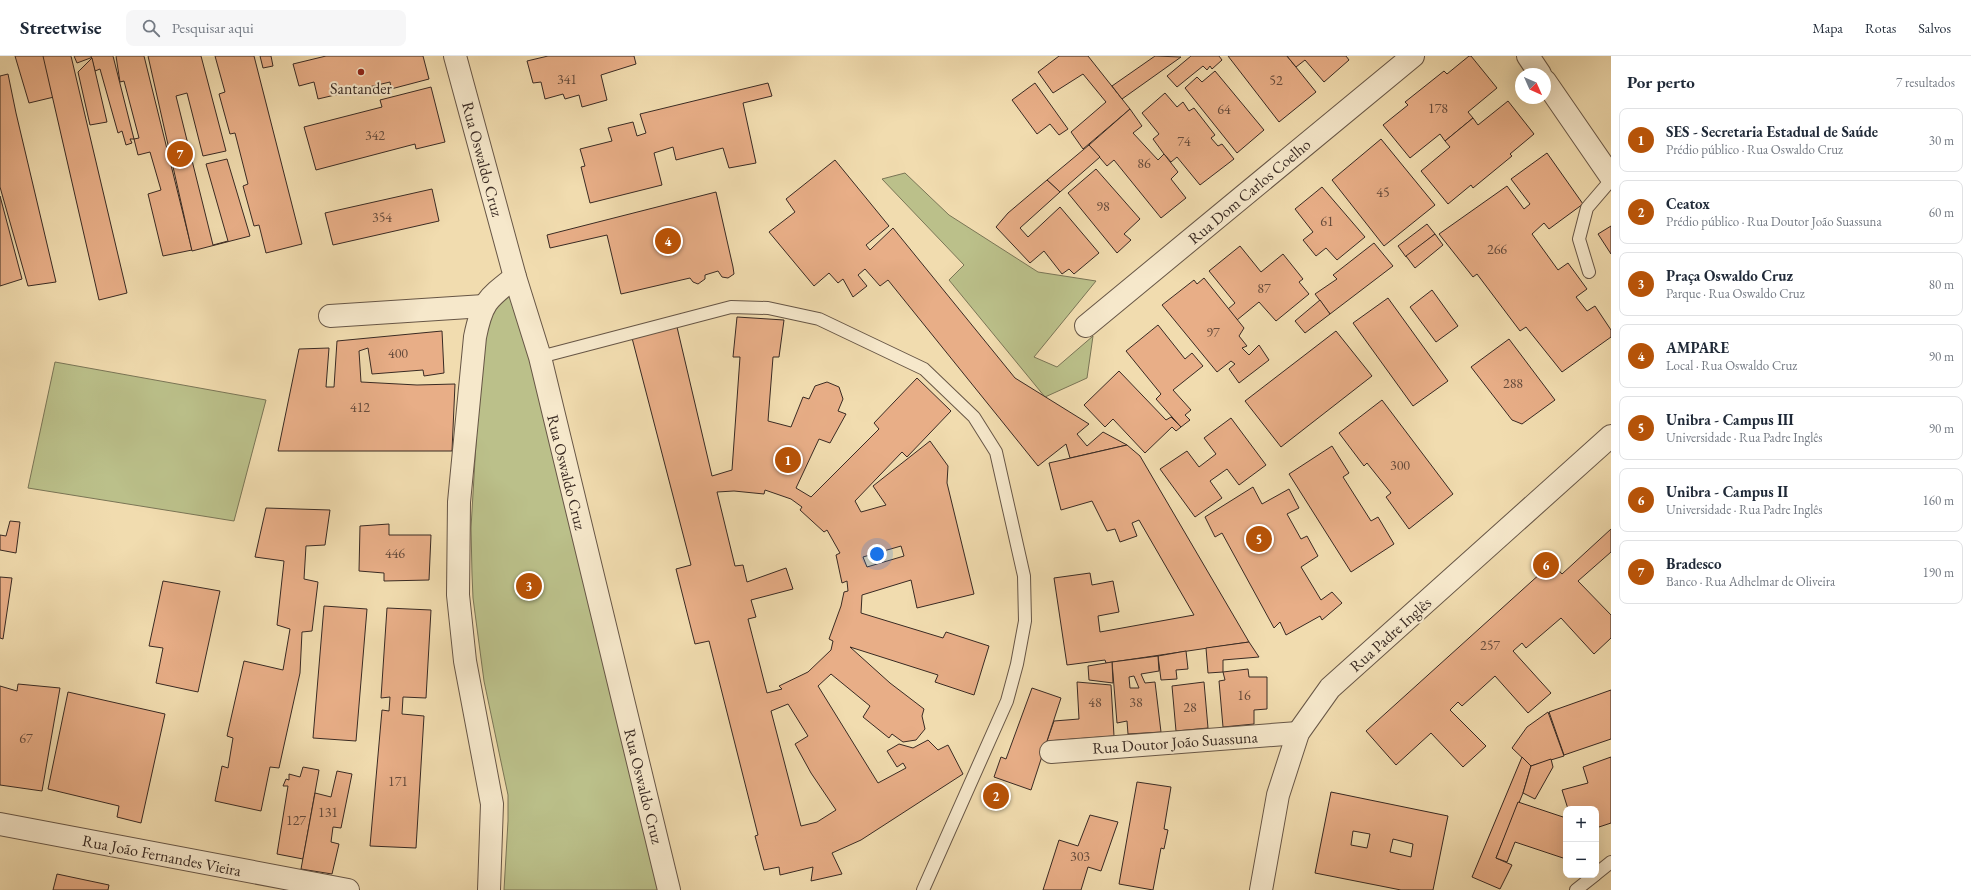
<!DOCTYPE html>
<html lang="pt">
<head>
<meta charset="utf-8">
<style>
	:root { --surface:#fff; --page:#f6f6f7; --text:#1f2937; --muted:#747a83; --line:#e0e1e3; --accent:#b45309 }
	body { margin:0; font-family:"EB Garamond",serif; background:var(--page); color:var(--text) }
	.controls { position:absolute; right:12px; bottom:12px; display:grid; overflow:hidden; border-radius:8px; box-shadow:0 4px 16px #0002 }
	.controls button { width:36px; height:36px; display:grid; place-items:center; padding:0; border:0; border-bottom:1px solid var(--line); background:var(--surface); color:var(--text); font:20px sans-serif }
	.compass { position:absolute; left:1515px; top:12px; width:36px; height:36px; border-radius:50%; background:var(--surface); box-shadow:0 4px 16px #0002; rotate:135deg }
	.you { position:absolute; left:877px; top:498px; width:14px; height:14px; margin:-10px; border:3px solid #fff; border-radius:50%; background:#1a73e8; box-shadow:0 0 0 6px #1a73e833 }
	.badge { display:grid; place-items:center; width:26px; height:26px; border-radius:50%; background:var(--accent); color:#fff; font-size:13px; font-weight:700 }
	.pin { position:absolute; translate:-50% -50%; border:2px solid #fff; box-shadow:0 1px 4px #0006 }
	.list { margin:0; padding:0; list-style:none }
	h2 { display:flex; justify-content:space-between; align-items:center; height:52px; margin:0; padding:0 16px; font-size:17px }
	h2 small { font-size:13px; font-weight:400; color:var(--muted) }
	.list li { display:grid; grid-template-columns:26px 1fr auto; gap:12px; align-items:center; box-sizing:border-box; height:64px; margin:0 8px 8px; padding:0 8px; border:1px solid var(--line); border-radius:8px }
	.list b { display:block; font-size:15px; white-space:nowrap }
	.list p { margin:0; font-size:13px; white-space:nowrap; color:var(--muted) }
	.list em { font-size:13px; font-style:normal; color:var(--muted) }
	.icon { flex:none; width:22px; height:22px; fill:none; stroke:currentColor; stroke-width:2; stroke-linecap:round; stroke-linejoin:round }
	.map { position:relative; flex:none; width:1611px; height:834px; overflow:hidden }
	header { display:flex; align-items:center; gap:24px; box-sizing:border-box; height:56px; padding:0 20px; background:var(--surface); border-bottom:1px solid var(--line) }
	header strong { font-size:19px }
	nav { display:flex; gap:22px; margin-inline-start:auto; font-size:14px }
	.search { width:280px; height:36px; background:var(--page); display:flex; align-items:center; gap:10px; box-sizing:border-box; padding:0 14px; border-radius:8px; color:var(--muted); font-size:15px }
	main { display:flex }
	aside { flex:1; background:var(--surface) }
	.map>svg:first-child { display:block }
</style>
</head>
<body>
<header>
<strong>Streetwise</strong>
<div class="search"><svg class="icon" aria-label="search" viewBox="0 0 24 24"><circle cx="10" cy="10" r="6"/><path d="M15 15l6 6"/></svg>Pesquisar aqui</div>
<nav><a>Mapa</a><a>Rotas</a><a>Salvos</a></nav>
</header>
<main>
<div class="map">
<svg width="1611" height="834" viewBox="0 0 1611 834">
	<rect width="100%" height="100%" fill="#f1dcaf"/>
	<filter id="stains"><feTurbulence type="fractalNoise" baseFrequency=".005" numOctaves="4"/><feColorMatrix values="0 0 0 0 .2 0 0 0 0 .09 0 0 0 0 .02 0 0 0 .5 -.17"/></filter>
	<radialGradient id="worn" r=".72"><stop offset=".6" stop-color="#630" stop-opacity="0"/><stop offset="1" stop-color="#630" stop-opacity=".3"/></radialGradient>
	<g fill="#bbc08a" stroke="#7a7556">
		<path d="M 905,117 L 949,159 L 1038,216 L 1096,225 L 1034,301 L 1057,311 L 1093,280 L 1087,322 L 1045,341 L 949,224 L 964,209 L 882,123 Z"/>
		<path d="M 507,240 L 511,241 L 517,250 L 660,834 L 504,834 L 508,765 L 508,739 L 484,625 L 473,542 L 472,518 L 471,472 L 482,284 L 492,249 Z"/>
		<path d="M 55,306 L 266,344 L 234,465 L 28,432 Z"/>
	</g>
	<g fill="#e8ae87" stroke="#392a23" fill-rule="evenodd">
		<path d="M 15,0 L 44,0 L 54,41 L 29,47 Z"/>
		<path d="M 43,0 L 71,0 L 127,237 L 99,244 Z"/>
		<path d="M 74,0 L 93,0 L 93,1 L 77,7 Z"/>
		<path d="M 91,0 L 113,0 L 134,83 L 130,83 L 132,87 L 126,89 L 122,75 L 118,77 L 100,13 L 95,15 Z"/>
		<path d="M 116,0 L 144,0 L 192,194 L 163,200 L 148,138 L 161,134 L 150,96 L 138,99 L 134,83 L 139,82 L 124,25 L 120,26 Z"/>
		<path d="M 148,0 L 201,0 L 226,95 L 203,100 L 187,37 L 176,40 L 213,189 L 228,185 L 206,108 L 227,103 L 250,180 L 192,195 Z"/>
		<path d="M 215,0 L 254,0 L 302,188 L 266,197 L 259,169 L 254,170 L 243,130 L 248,128 L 235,77 L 230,78 L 219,38 L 225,36 Z"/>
		<path d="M 260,0 L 271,0 L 273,10 L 263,12 Z"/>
		<path d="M 326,0 L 423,0 L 429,23 L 391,33 L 390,26 L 318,43 L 314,26 L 299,30 L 293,8 Z"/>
		<path d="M 548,0 L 634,0 L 636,8 L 601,19 L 607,44 L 582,51 L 579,39 L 565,43 L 563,38 L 545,43 L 541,26 L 533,27 L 527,5 Z"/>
		<path d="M 1059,0 L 1088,0 L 1130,53 L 1083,93 L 1071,76 L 1106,46 L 1083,18 L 1053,37 L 1038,16 Z"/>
		<path d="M 1155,0 L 1181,1 L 1122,43 L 1112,30 Z"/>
		<path d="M 1191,0 L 1219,0 L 1222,4 L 1212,13 L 1210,10 L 1207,14 L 1203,10 L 1177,31 L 1167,20 Z"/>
		<path d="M 1228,0 L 1287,0 L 1316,36 L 1279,66 Z"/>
		<path d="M 1287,0 L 1346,0 L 1349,4 L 1324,26 L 1305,4 L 1296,11 Z"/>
		<path d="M 1469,0 L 1471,0 L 1497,32 L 1468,56 L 1473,62 L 1445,85 L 1440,78 L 1410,102 L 1383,69 L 1408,49 L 1405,46 L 1444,15 L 1447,18 Z"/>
		<path d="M 92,2 L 107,66 L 90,69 L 78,16 Z"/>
		<path d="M 1215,15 L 1264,74 L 1237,97 L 1185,32 L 1197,21 L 1202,26 Z"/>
		<path d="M 8,18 L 16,57 L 56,226 L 28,230 L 0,131 L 0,20 Z"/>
		<path d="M 768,27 L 772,40 L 743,47 L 756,107 L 729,112 L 723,92 L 676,104 L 673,91 L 654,97 L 662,129 L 590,147 L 581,111 L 585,110 L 580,93 L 612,85 L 608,72 L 633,66 L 637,80 L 646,77 L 640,58 Z"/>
		<path d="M 1035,27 L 1068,73 L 1059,79 L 1050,68 L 1037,78 L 1012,44 Z"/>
		<path d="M 431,31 L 445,86 L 416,93 L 415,88 L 316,114 L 304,71 L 382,51 L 380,44 Z"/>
		<path d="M 1165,37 L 1177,51 L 1183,46 L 1189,55 L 1194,52 L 1215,79 L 1211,82 L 1218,90 L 1222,88 L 1234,103 L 1200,129 L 1177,101 L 1171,106 L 1164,98 L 1153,83 L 1159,78 L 1142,57 Z"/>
		<path d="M 1508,45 L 1534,78 L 1510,98 L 1512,100 L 1473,132 L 1471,129 L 1448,148 L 1421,115 L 1450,91 L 1445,85 L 1473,62 L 1478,69 Z"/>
		<path d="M 1130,53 L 1142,70 L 1133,77 L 1158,104 L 1164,98 L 1178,116 L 1171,123 L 1186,142 L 1161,162 L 1114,104 L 1107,110 L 1089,89 Z"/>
		<path d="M 1381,83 L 1435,149 L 1384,190 L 1332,124 Z"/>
		<path d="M 1089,89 L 1100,101 L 1060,136 L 1047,124 Z"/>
		<path d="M 1547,97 L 1583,148 L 1549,173 L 1544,167 L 1532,178 L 1558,214 L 1568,207 L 1587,233 L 1576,241 L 1587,255 L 1595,250 L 1611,274 L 1611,281 L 1562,316 L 1526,271 L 1520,275 L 1477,218 L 1473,221 L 1439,178 L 1507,130 L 1524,153 L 1530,148 L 1511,123 Z"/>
		<path d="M 835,104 L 889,170 L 866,189 L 870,194 L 893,172 L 1015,322 L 1089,368 L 1077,378 L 1087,390 L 1103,376 L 1127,389 L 1070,402 L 1066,388 L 1038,410 L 888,224 L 880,230 L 865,213 L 858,219 L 867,230 L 853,241 L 843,223 L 838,227 L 829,217 L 814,230 L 769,176 L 795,156 L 786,143 Z"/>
		<path d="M 1096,113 L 1140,163 L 1124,178 L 1131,184 L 1117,197 L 1068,137 Z"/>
		<path d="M 1047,124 L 1060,136 L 1020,172 L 1028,181 L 1060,151 L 1099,197 L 1074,218 L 1069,213 L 1062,218 L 1044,195 L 1030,207 L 996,171 L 1008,157 Z"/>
		<path d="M 1322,131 L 1365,181 L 1337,204 L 1326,192 L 1316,200 L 1303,184 L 1313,176 L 1295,153 Z"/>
		<path d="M 432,133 L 439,165 L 333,189 L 325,157 Z"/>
		<path d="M 716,136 L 733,211 L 734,218 L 728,222 L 722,221 L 718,215 L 705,219 L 705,223 L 698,228 L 693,226 L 690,222 L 621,238 L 607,179 L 550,192 L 547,179 Z"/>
		<path d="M 0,140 L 22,223 L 0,230 Z"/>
		<path d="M 1427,168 L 1435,178 L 1406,201 L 1398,190 Z"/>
		<path d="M 1611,170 L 1611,198 L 1598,178 Z"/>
		<path d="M 1435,178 L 1443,189 L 1415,212 L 1406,200 Z"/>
		<path d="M 1374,187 L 1393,210 L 1330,258 L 1315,238 L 1337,223 L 1333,219 Z"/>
		<path d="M 1240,190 L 1261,216 L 1283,198 L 1303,223 L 1299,226 L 1309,238 L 1276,265 L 1259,246 L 1237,264 L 1228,253 L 1235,247 L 1209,215 Z"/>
		<path d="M 1204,222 L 1244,272 L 1239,280 L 1247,290 L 1242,292 L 1249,299 L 1259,289 L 1269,304 L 1239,327 L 1229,313 L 1235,308 L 1231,305 L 1217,316 L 1162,249 L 1194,224 L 1197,228 Z"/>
		<path d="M 1432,234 L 1458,270 L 1436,286 L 1410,251 Z"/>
		<path d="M 1388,242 L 1448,325 L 1413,350 L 1353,267 Z"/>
		<path d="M 1320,244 L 1330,258 L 1305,277 L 1295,265 Z"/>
		<path d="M 737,261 L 784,264 L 779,301 L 773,301 L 768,365 L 791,371 L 803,341 L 809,343 L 815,330 L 827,326 L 839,331 L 843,343 L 838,355 L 846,358 L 830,387 L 819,383 L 796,432 L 811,441 L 879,373 L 874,367 L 917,322 L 951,355 L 907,401 L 902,396 L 855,445 L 861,456 L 886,449 L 873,430 L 930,385 L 948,410 L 947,427 L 974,538 L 917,552 L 911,524 L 862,539 L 861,557 L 943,582 L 946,576 L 989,590 L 974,639 L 935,626 L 938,619 L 850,591 L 890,627 L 924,653 L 922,660 L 925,673 L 916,684 L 903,686 L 892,678 L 889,682 L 863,661 L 870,650 L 831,618 L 818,630 L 878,727 L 906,712 L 903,707 L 897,711 L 887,695 L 899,688 L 913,692 L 928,684 L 938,694 L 948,689 L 963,718 L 861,784 L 832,797 L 842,818 L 811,825 L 813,811 L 780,819 L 779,811 L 764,814 L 755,780 L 758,779 L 709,585 L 695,588 L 676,513 L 691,509 L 632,282 L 677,271 L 712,420 L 732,414 L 740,301 L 733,301 ZM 765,434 L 791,443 L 802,451 L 800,454 L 824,476 L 827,474 L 840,497 L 836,499 L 842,527 L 847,525 L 848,535 L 844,536 L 841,550 L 829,583 L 833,585 L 831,594 L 808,616 L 779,630 L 782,633 L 767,637 L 748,563 L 756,561 L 751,544 L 793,533 L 786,512 L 747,526 L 743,509 L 735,510 L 717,436 L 734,435 L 764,438 ZM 901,490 L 904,500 L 867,511 L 863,501 ZM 788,648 L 808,680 L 795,688 L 811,717 L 836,754 L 817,766 L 801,770 L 771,655 Z"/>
		<path d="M 1158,269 L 1185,303 L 1192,297 L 1203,310 L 1173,334 L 1191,354 L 1185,359 L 1190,364 L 1181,371 L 1156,343 L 1161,338 L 1126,295 Z"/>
		<path d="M 442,275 L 444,317 L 424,320 L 423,314 L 372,318 L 368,292 L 359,295 L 361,326 L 417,329 L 455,328 L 452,395 L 278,395 L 299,293 L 329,292 L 326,331 L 334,331 L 337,285 Z"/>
		<path d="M 1336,275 L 1372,320 L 1281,391 L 1245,345 Z"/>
		<path d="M 1509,283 L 1555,344 L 1522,368 L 1512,364 L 1471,311 Z"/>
		<path d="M 1119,315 L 1166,364 L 1171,361 L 1181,371 L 1176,375 L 1172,371 L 1145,397 L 1113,363 L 1105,371 L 1084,349 Z"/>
		<path d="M 1382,344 L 1453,438 L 1409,473 L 1386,441 L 1391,437 L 1367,407 L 1364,410 L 1339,377 Z"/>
		<path d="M 1231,362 L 1266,409 L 1239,429 L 1227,413 L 1210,425 L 1222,442 L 1195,461 L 1160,413 L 1187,395 L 1199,411 L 1216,398 L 1204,382 Z"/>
		<path d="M 1127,389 L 1140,400 L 1249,586 L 1106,607 L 1105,604 L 1067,609 L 1054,522 L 1090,517 L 1092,529 L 1113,525 L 1119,556 L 1098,560 L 1100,576 L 1194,559 L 1139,464 L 1132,467 L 1137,480 L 1120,486 L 1115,473 L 1107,475 L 1092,445 L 1061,454 L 1049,407 Z"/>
		<path d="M 1332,390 L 1349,417 L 1343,421 L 1371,465 L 1378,461 L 1394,488 L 1351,516 L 1289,418 Z"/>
		<path d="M 1253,431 L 1262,448 L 1289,433 L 1299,452 L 1287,458 L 1301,483 L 1307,480 L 1318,500 L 1301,511 L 1321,544 L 1332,536 L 1342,547 L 1322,564 L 1320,560 L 1286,579 L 1280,566 L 1274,572 L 1222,477 L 1215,481 L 1205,461 Z"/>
		<path d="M 266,452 L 330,454 L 325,489 L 306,490 L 304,523 L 318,526 L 312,575 L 302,576 L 300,617 L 279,712 L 270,711 L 261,755 L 215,745 L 222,710 L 228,712 L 233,682 L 227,680 L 244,605 L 283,614 L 290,573 L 277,569 L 284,505 L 255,501 Z"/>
		<path d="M 10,465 L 20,466 L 16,497 L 0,494 L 0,479 L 6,480 Z"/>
		<path d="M 389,468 L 389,479 L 431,479 L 429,524 L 384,525 L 384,517 L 359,515 L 360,470 Z"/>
		<path d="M 1611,473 L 1611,496 L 1578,525 L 1611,559 L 1611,582 L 1594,598 L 1561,562 L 1526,592 L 1522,587 L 1513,595 L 1551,637 L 1528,657 L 1495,620 L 1462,650 L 1458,646 L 1450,654 L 1486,690 L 1463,711 L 1431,677 L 1396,709 L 1366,675 L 1552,507 L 1562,518 Z"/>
		<path d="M 0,521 L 12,522 L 3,583 L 0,582 Z"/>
		<path d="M 163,525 L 220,535 L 198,636 L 156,627 L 163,592 L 149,590 Z"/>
		<path d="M 324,550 L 367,553 L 356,685 L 313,682 Z"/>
		<path d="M 387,552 L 431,554 L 426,642 L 403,641 L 402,658 L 424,660 L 416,792 L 370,790 L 382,654 L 389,655 L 390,641 L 381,642 Z"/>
		<path d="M 1249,586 L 1259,601 L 1223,604 L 1223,616 L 1208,617 L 1206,592 Z"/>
		<path d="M 1186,595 L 1188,613 L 1176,614 L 1177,623 L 1161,624 L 1158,600 Z"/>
		<path d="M 1158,600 L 1159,615 L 1141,618 L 1145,627 L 1155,626 L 1161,676 L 1128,678 L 1127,665 L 1117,667 L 1112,606 ZM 1134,620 L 1139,632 L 1130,632 L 1129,621 Z"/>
		<path d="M 1112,606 L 1113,627 L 1089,624 L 1088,610 Z"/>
		<path d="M 1248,613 L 1249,621 L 1267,621 L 1267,653 L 1254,654 L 1254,668 L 1223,671 L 1219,625 L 1225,624 L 1223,616 Z"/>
		<path d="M 1077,626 L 1111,629 L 1114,680 L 1047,685 L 1054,665 L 1079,663 Z"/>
		<path d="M 1204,626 L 1208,672 L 1176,675 L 1172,630 Z"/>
		<path d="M 18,628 L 60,632 L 42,735 L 0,729 L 0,630 L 17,635 Z"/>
		<path d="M 1032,632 L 1061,642 L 1031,734 L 994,721 L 1001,701 L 1006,703 Z"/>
		<path d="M 1611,634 L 1611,683 L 1564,699 L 1549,656 Z"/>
		<path d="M 68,636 L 165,658 L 141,767 L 117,761 L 119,750 L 48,733 Z"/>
		<path d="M 1548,656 L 1564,700 L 1531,710 L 1512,692 L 1527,671 Z"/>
		<path d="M 1522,701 L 1531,710 L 1523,737 L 1496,802 L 1512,809 L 1500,833 L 1472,821 Z"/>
		<path d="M 1611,701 L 1611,767 L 1596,772 L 1596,753 L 1568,753 L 1562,734 L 1588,727 L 1583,711 Z"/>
		<path d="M 1551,703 L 1553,711 L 1535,743 L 1523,737 L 1531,710 Z"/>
		<path d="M 303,711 L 319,714 L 303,803 L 277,798 L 288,730 L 283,730 L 286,723 L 289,724 L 289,718 L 300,721 Z"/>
		<path d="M 337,715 L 352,718 L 341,772 L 333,771 L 331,786 L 339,788 L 332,818 L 301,813 L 315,737 L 331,741 Z"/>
		<path d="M 1137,726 L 1171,731 L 1164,773 L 1168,774 L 1164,793 L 1161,792 L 1153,834 L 1119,828 Z"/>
		<path d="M 1331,736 L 1448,760 L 1433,834 L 1401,834 L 1315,817 ZM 1353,775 L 1370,778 L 1367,792 L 1351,789 ZM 1393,783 L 1413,788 L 1411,801 L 1390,796 Z"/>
		<path d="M 1518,746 L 1566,762 L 1566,803 L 1515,786 L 1507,806 L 1496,802 Z"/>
		<path d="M 1090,759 L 1118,766 L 1101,815 L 1088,811 L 1081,834 L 1043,834 L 1059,784 L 1078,790 Z"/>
		<path d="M 57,818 L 109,829 L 108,834 L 53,834 Z"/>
	</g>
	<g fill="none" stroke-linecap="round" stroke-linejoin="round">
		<defs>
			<g id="service">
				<path d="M 1589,216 L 1579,183 L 1587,152 L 1611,124"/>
				<path d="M 540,301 L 731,251 L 768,252 L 819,263 L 924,313 L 974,361 L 996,396 L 1024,520 L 1025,565 L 1017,608 L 1007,645 L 923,834"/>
				<path d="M 1596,818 L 1611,806"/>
				<path d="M 1576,834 L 1595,819"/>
			</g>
			<g id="minor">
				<path d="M 1528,0 L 1540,18"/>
				<path d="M 1545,25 L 1611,121"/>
				<path d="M 330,260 L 484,250"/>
				<path d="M 1086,270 L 1413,0"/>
				<path d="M 1051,696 L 1298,677"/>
				<path d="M 1261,834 L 1278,739 L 1298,677 L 1330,632 L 1611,380"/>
			</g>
			<g id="tertiary">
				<path d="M 455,0 L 515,221 L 540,301 L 669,834"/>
				<path d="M 0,768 L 348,834"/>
				<path d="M 489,834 L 492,748 L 465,605 L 458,539 L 459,446 L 475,281 C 482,246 487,243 515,221"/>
			</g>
		</defs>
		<use href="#service" stroke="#675646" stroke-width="14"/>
		<use href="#minor" stroke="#675646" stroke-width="24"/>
		<use href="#tertiary" stroke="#675646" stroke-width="24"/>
		<use href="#service" stroke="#f6e8cb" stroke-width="12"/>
		<use href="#minor" stroke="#f6e8cb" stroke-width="22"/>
		<use href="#tertiary" stroke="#f6e8cb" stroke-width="22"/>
	</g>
	<circle fill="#8f2418" stroke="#f6e8cb" stroke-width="1.5" cx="361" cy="16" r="4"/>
	<g text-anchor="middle" stroke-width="4" stroke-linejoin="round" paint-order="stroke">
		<g font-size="14" fill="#654b3c">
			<text x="567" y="28">341</text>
			<text x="1276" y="29">52</text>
			<text x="1438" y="57">178</text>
			<text x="1224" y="58">64</text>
			<text x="375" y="84">342</text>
			<text x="1184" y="90">74</text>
			<text x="1144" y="112">86</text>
			<text x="1383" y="141">45</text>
			<text x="1103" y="155">98</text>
			<text x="382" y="166">354</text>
			<text x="1327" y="170">61</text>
			<text x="1497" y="198">266</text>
			<text x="1264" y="237">87</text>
			<text x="1213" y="281">97</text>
			<text x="398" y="302">400</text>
			<text x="1513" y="332">288</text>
			<text x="360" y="356">412</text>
			<text x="1400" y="414">300</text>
			<text x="395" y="502">446</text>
			<text x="1490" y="594">257</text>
			<text x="1244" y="644">16</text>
			<text x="1095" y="651">48</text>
			<text x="1136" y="651">38</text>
			<text x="1190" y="656">28</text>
			<text x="26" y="687">67</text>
			<text x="398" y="730">171</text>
			<text x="328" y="761">131</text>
			<text x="296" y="769">127</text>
			<text x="1080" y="805">303</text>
		</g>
		<g font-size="16" fill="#392a23" stroke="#f6e8cb">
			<text x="361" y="38">Santander</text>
		</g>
		<g font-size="16" fill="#392a23" stroke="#f6e8cb">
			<text transform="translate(483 103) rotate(75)" y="6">Rua Oswaldo Cruz</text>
			<text transform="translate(1249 135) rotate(-40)" y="6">Rua Dom Carlos Coelho</text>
			<text transform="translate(567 416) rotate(76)" y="6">Rua Oswaldo Cruz</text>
			<text transform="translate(1390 578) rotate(-42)" y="6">Rua Padre Inglês</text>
			<text transform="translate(1175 686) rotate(-4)" y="6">Rua Doutor João Suassuna</text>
			<text transform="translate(644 730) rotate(76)" y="6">Rua Oswaldo Cruz</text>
			<text transform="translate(162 799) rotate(11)" y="6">Rua João Fernandes Vieira</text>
		</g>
	</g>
	<rect width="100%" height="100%" filter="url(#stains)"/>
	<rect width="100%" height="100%" fill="url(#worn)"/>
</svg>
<div class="controls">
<button>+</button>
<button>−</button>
</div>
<svg class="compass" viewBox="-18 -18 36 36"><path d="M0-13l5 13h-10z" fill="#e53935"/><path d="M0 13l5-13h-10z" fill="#747a83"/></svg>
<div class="you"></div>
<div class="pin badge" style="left:788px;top:404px">1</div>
<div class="pin badge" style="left:996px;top:740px">2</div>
<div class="pin badge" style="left:529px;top:530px">3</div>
<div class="pin badge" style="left:668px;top:185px">4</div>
<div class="pin badge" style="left:1259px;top:483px">5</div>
<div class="pin badge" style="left:1546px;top:509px">6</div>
<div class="pin badge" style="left:180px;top:98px">7</div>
</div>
<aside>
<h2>Por perto<small>7 resultados</small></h2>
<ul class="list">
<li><span class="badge">1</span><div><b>SES - Secretaria Estadual de Saúde</b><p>Prédio público · Rua Oswaldo Cruz</p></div><em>30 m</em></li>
<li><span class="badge">2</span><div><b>Ceatox</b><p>Prédio público · Rua Doutor João Suassuna</p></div><em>60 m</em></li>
<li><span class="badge">3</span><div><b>Praça Oswaldo Cruz</b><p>Parque · Rua Oswaldo Cruz</p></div><em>80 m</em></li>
<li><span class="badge">4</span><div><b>AMPARE</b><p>Local · Rua Oswaldo Cruz</p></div><em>90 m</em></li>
<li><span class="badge">5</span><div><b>Unibra - Campus III</b><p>Universidade · Rua Padre Inglês</p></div><em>90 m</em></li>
<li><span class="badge">6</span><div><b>Unibra - Campus II</b><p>Universidade · Rua Padre Inglês</p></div><em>160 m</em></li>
<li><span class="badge">7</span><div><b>Bradesco</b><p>Banco · Rua Adhelmar de Oliveira</p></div><em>190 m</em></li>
</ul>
</aside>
</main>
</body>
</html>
